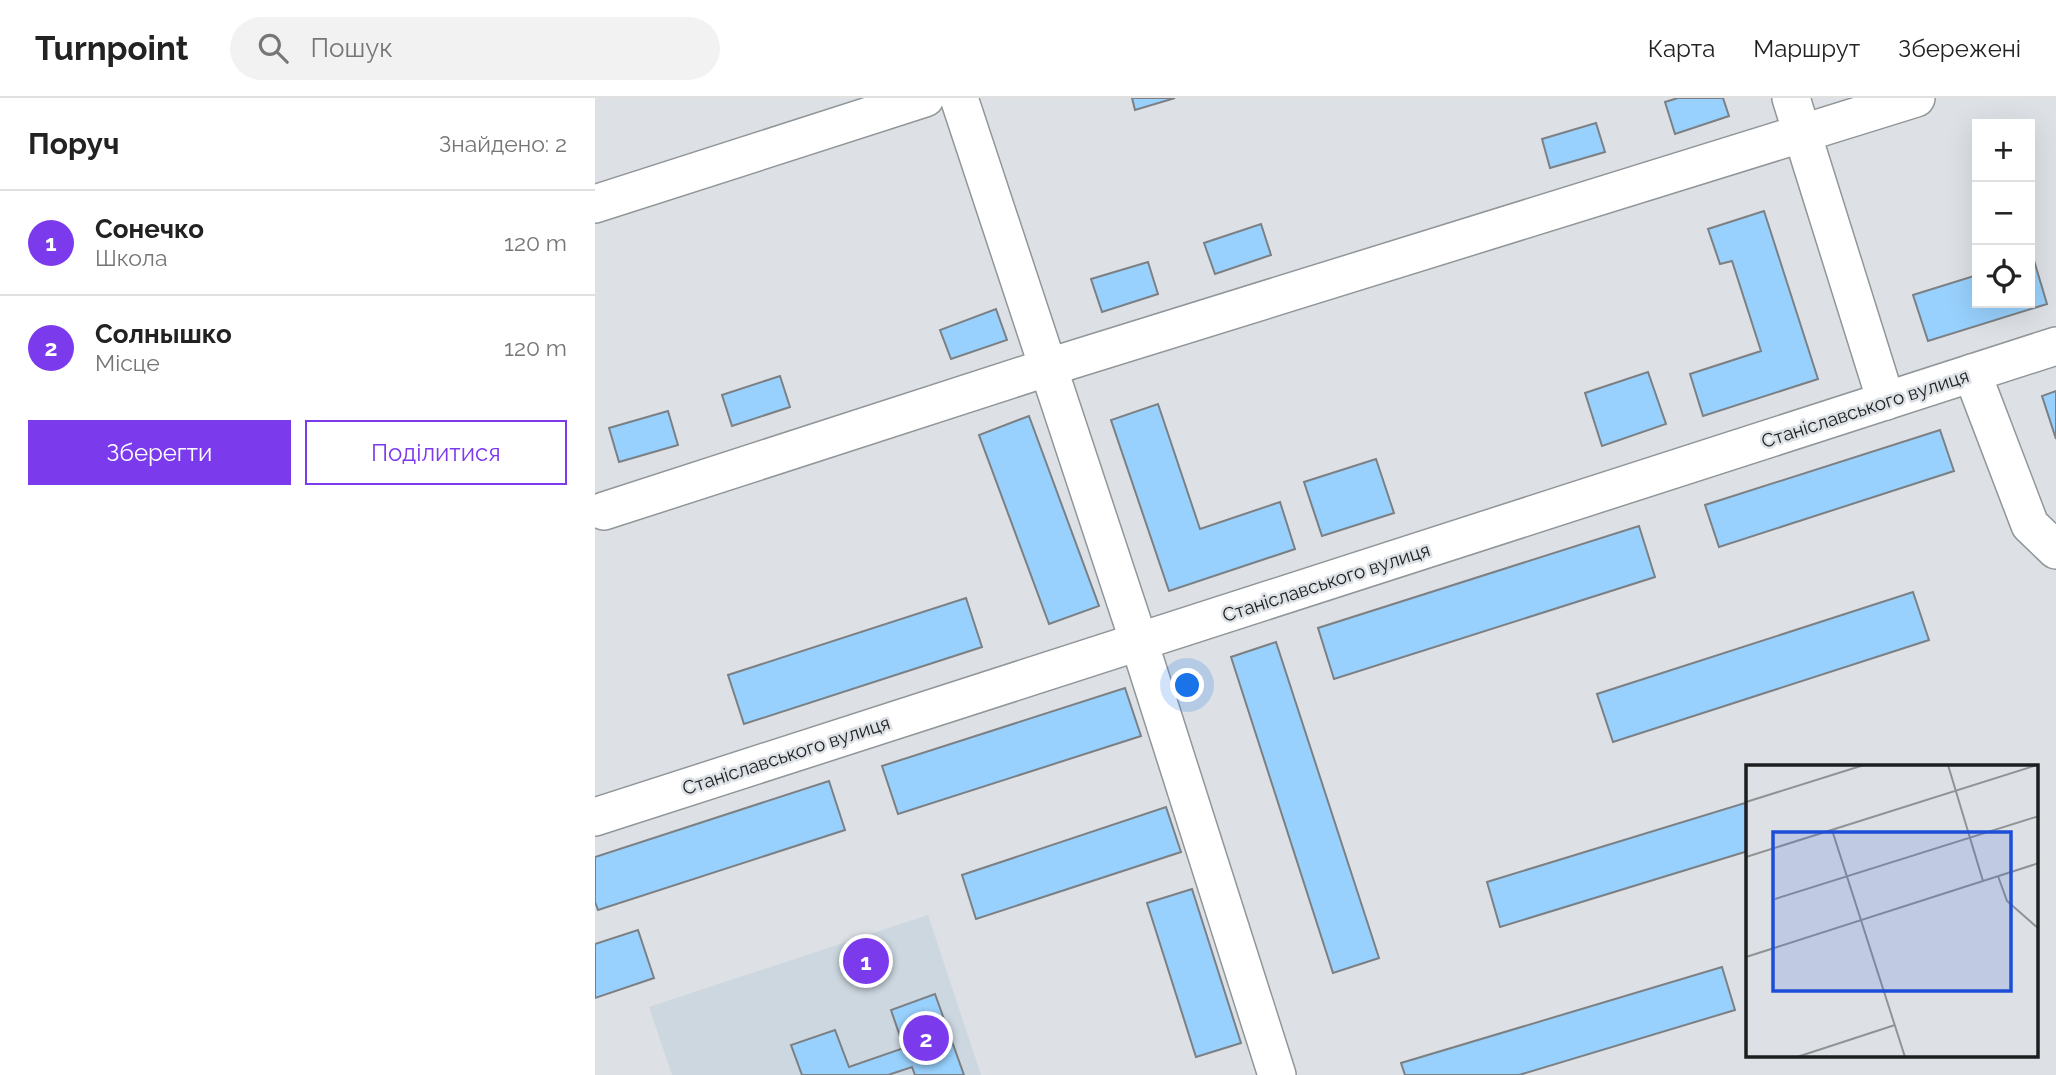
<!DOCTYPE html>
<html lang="uk">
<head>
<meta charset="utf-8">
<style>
	:root { --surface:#fff; --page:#f2f2f2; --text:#222; --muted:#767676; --line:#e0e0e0; --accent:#7c3aed }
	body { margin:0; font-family:Raleway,sans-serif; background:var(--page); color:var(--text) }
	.controls { position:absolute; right:21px; top:21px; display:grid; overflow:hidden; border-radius:0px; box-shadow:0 7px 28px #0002 }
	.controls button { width:63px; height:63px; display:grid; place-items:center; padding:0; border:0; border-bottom:2px solid var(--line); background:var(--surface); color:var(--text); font:35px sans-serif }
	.you { position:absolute; left:593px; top:588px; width:24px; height:24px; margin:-18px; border:5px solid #fff; border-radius:50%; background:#1a73e8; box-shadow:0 0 0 10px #1a73e833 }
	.badge { display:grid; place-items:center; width:46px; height:46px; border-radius:50%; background:var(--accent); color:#fff; font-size:23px; font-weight:700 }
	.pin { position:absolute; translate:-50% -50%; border:4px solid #fff; box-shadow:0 2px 7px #0006 }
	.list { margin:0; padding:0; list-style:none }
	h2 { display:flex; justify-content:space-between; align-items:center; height:91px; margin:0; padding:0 28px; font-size:30px }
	h2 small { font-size:23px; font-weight:400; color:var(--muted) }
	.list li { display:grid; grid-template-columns:46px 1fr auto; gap:21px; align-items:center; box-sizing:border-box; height:105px; padding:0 28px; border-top:2px solid var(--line) }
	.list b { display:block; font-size:26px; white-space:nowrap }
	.list p { margin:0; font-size:23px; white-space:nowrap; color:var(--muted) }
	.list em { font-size:23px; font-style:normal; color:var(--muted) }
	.actions { display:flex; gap:14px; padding:21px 28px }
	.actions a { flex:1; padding:16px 0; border:2px solid var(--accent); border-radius:0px; text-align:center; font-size:24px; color:var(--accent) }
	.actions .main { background:var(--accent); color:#fff }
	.icon { flex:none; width:38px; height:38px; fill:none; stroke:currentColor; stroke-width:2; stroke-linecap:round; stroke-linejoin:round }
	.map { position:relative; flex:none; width:1461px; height:977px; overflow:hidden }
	header { display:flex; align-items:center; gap:42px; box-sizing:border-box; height:98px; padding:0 35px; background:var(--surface); border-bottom:2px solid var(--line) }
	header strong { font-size:33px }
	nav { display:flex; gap:38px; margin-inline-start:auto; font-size:24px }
	.search { width:490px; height:63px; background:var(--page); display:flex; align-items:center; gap:18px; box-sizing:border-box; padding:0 24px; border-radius:38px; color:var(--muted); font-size:26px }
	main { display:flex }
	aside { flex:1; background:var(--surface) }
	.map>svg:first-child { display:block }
</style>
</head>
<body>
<header>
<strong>Turnpoint</strong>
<div class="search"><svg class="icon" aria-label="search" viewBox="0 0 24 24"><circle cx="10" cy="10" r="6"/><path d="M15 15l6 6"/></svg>Пошук</div>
<nav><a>Карта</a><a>Маршрут</a><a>Збережені</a></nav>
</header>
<main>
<aside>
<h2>Поруч<small>Знайдено: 2</small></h2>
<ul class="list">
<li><span class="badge">1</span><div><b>Сонечко</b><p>Школа</p></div><em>120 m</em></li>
<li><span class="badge">2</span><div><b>Солнышко</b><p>Місце</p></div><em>120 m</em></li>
</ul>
<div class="actions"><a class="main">Зберегти</a><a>Поділитися</a></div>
</aside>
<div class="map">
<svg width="1461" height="977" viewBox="0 0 1461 977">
	<rect width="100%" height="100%" fill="#dde1e5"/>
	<path fill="#ccd7e0" d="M 333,817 L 386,977 L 77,977 L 54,909 Z"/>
	<g fill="#98d1fd" stroke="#7c8084" stroke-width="2">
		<path d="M 537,0 L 580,0 L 540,12 Z"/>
		<path d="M 1083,0 L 1128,0 L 1134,18 L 1080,36 L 1070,4 Z"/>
		<path d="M 1001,25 L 1010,54 L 955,70 L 947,41 Z"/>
		<path d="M 1169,113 L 1223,281 L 1108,318 L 1095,276 L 1166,253 L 1137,163 L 1125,166 L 1113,131 Z"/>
		<path d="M 666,126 L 676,157 L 620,176 L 609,145 Z"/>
		<path d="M 1438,159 L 1452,206 L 1333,243 L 1318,197 L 1382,177 L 1382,205 L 1435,205 L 1435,160 Z"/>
		<path d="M 553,164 L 563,196 L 507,214 L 496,181 Z"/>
		<path d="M 401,211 L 412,242 L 356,261 L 345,232 Z"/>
		<path d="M 1053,274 L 1071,326 L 1007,348 L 990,295 Z"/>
		<path d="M 185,278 L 195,309 L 137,328 L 127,297 Z"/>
		<path d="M 1461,293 L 1461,341 L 1447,298 Z"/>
		<path d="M 563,306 L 605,431 L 685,404 L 700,451 L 574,493 L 516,322 Z"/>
		<path d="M 73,313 L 83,347 L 24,364 L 14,330 Z"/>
		<path d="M 434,318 L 504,508 L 454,526 L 384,337 Z"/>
		<path d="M 1345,332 L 1359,373 L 1124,449 L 1110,407 Z"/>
		<path d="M 781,361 L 799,415 L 727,438 L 709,384 Z"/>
		<path d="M 1044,428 L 1060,479 L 739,581 L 723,530 Z"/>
		<path d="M 1318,494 L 1334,542 L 1018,644 L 1002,596 Z"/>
		<path d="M 371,500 L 387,549 L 149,626 L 133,577 Z"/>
		<path d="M 681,544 L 784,860 L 738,875 L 636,559 Z"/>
		<path d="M 530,590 L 546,638 L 303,716 L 287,668 Z"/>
		<path d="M 234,683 L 250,732 L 3,812 L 0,804 L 0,759 Z"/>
		<path d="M 1153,704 L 1153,753 L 905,829 L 892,784 Z"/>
		<path d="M 571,709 L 586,754 L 381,821 L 367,777 Z"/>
		<path d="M 597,791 L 646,945 L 601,959 L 552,805 Z"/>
		<path d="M 43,832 L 59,880 L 0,900 L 0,846 Z"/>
		<path d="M 1127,869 L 1140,912 L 924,977 L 810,977 L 806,965 Z"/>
		<path d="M 340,896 L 369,977 L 320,977 L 317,969 L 293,977 L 207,977 L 196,947 L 240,932 L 254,969 L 309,950 L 296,912 Z"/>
	</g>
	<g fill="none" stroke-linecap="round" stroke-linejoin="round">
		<defs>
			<g id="minor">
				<path d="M 364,0 L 544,544 L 682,977"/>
				<path d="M 1196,0 L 1291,303"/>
				<path d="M 0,106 L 330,0"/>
				<path d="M 1377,275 L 1435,427 L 1461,452"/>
				<path d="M 9,413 L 454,269 L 1321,0"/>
				<path d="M 0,719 L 1461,248"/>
			</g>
		</defs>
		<use href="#minor" stroke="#919699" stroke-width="40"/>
		<use href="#minor" stroke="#fff" stroke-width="37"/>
	</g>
	<g text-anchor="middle" stroke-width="5" stroke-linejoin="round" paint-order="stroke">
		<g font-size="19" fill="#1c1e1f" stroke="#dde1e5">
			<text transform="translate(1270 310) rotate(-18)" y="7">Станіславського вулиця</text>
			<text transform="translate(731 484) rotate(-18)" y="7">Станіславського вулиця</text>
			<text transform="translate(191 657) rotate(-18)" y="7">Станіславського вулиця</text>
		</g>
	</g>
	<g transform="translate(1151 667)">
		<rect width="292" height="292" fill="#dde1e5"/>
		<path fill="none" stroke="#909396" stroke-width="2" d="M 202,0 L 237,116M 0,37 L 118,0M 86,65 L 159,292M 0,92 L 291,0M 252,111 L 261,136 L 293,164M 29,134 L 293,51M 0,192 L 293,98M 51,292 L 149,260"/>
		<path fill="#1d4ed8" fill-opacity="0.15" stroke="#1d4ed8" stroke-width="3.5" d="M 27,67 L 265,67 L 265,226 L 27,226 Z"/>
		<rect width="292" height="292" fill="none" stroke="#1c1e1f" stroke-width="3.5"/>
	</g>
</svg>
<div class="controls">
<button>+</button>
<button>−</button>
<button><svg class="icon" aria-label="locate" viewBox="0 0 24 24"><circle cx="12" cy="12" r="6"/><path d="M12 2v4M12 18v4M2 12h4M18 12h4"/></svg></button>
</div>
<div class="you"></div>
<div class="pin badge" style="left:271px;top:863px">1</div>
<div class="pin badge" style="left:331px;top:940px">2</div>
</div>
</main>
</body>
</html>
